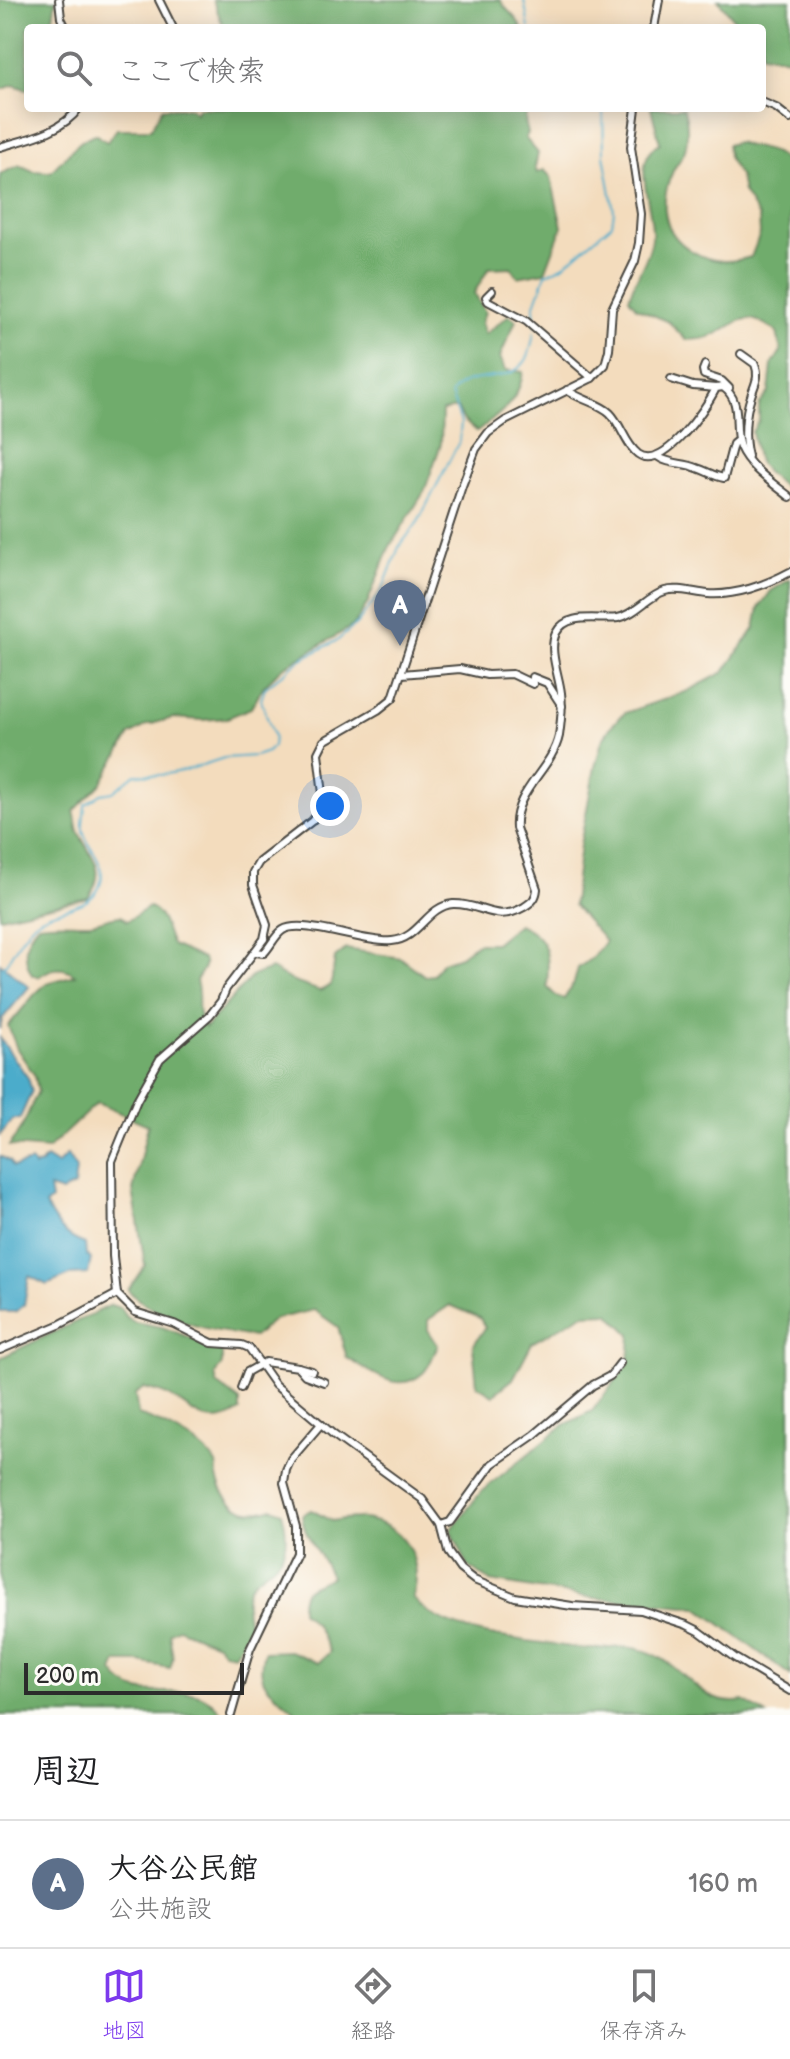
<!DOCTYPE html>
<html lang="ja">
<head>
<meta charset="utf-8">
<style>
	:root { --surface:#fff; --page:#f2f2f2; --text:#202124; --muted:#757577; --line:#e0e0e0; --accent:#7c3aed }
	body { margin:0; font-family:"Balsamiq Sans","Klee One",sans-serif; background:var(--page); color:var(--text) }
	.scale { position:absolute; left:24px; bottom:20px; width:220px; box-sizing:border-box; padding-left:8px; border:4px solid #2b2b2b; border-top:0; font-size:22px; line-height:28px; white-space:nowrap; color:#2b2b2b; -webkit-text-stroke:6px #fdfcf7; paint-order:stroke }
	.you { position:absolute; left:330px; top:806px; width:28px; height:28px; margin:-20px; border:6px solid #fff; border-radius:50%; background:#1a73e8; box-shadow:0 0 0 12px #1a73e833 }
	.badge { display:grid; place-items:center; width:52px; height:52px; border-radius:50%; background:var(--accent); color:#fff; font-size:26px; font-weight:700 }
	.pin { position:absolute; translate:-50% -66px; filter:drop-shadow(0 2px 4px #0008) }
	.pin::after { content:''; position:absolute; top:42px; width:28px; height:24px; background:inherit; clip-path:polygon(0 0,100% 0,50% 100%) }
	.list { margin:0; padding:0; list-style:none }
	h2 { display:flex; justify-content:space-between; align-items:center; height:104px; margin:0; padding:0 32px; font-size:34px }
	h2 small { font-size:26px; font-weight:400; color:var(--muted) }
	.list li { display:grid; grid-template-columns:52px 1fr auto; gap:24px; align-items:center; box-sizing:border-box; height:128px; padding:0 32px; border-top:2px solid var(--line) }
	.list b { display:block; font-size:30px; white-space:nowrap }
	.list p { margin:0; font-size:26px; white-space:nowrap; color:var(--muted) }
	.list em { font-size:26px; font-style:normal; color:var(--muted) }
	.icon { flex:none; width:44px; height:44px; fill:none; stroke:currentColor; stroke-width:2; stroke-linecap:round; stroke-linejoin:round }
	.map { position:relative; flex:none; width:790px; height:1715px; overflow:hidden }
	.search { position:absolute; background:var(--surface); box-shadow:0 4px 20px #0003; left:24px; right:24px; top:24px; height:88px; display:flex; align-items:center; gap:20px; box-sizing:border-box; padding:0 28px; border-radius:8px; color:var(--muted); font-size:30px }
	.sheet { height:232px; background:var(--surface) }
	nav { display:flex; justify-content:space-around; align-items:center; box-sizing:border-box; height:112px; border-top:2px solid var(--line); background:var(--surface); font-size:22px; color:var(--muted) }
	nav a { display:grid; justify-items:center; gap:4px }
	nav .on { color:var(--accent) }
	.map>svg:first-child { display:block }
</style>
</head>
<body>
<div class="map">
<svg width="790" height="1715" viewBox="0 0 790 1715">
	<rect width="100%" height="100%" fill="#fdfcf7"/>
	<filter id="ink" filterUnits="userSpaceOnUse"><feTurbulence type="fractalNoise" baseFrequency=".0125" numOctaves="2"/><feDisplacementMap in="SourceGraphic" scale="16" xChannelSelector="R" yChannelSelector="G"/><feConvolveMatrix kernelMatrix="1 2 1 2 8 2 1 2 1" color-interpolation-filters="sRGB"/></filter>
	<filter id="wash" filterUnits="userSpaceOnUse"><feTurbulence type="fractalNoise" baseFrequency=".006" numOctaves="4" result="noise"/><feDisplacementMap in="SourceGraphic" scale="32" xChannelSelector="R" yChannelSelector="G"/><feGaussianBlur stdDeviation="1.8" result="paint"/><feColorMatrix in="noise" values="0 0 0 0 0 0 0 0 0 0 0 0 0 0 0 0 0 1.4 0 .05"/><feComposite in="paint" operator="in"/></filter>
	<g filter="url(#wash)">
		<rect width="100%" height="100%" fill="#f3dcbd"/>
		<g fill="#6fac6c" stroke="#4d6c4c" stroke-width="2">
			<path d="M 0,0 L 56,0 L 51,28 L 28,28 L 28,90 L 14,85 L 0,90 Z"/>
			<path d="M 213,0 L 500,0 C 506,11 516,16 522,28 L 224,28 Z"/>
			<path d="M 718,0 L 790,0 L 790,58 L 762,54 L 762,28 L 741,28 Z"/>
			<path d="M 162,108 L 190,108 L 196,113 L 198,108 L 530,108 C 523,116 525,123 528,133 L 525,138 L 538,153 L 535,167 L 537,173 L 544,170 L 551,177 L 562,227 L 545,272 L 518,277 L 511,267 L 489,268 L 474,293 L 485,312 L 481,323 L 485,334 L 509,315 L 516,320 L 500,357 L 505,370 L 523,372 C 519,402 499,414 477,432 L 464,421 L 457,408 L 442,411 L 441,444 L 424,492 L 389,548 L 367,604 L 354,625 L 282,668 L 263,687 L 251,708 L 227,718 L 203,720 L 173,718 L 148,725 L 130,735 L 101,784 L 74,811 C 76,817 76,825 78,831 C 90,858 109,867 88,898 L 0,917 L 0,174 L 20,165 L 33,171 L 50,172 C 66,158 75,141 95,134 L 107,142 L 117,129 L 151,129 Z"/>
			<path d="M 651,108 L 683,108 C 688,117 688,140 685,150 C 683,157 676,164 673,171 C 659,201 661,233 692,251 C 712,263 729,263 751,257 L 760,234 L 759,217 L 743,192 L 740,177 L 728,157 L 727,145 L 737,142 C 760,152 774,144 790,168 L 790,492 L 766,472 L 757,459 L 752,432 L 759,420 L 759,405 L 769,392 L 772,365 L 781,351 L 777,332 C 743,308 743,322 712,336 C 705,340 694,339 686,340 L 669,322 L 637,308 L 629,298 C 634,278 650,258 652,238 C 655,208 628,161 660,143 Z"/>
			<path d="M 790,579 L 790,1675 L 697,1607 L 594,1598 L 490,1581 L 468,1566 L 451,1530 L 482,1491 L 564,1425 L 592,1411 L 629,1363 L 631,1335 L 609,1313 L 583,1314 L 532,1343 L 513,1379 L 493,1395 L 477,1385 L 473,1346 L 485,1328 L 480,1318 L 450,1305 L 428,1320 L 428,1330 L 438,1345 C 434,1353 430,1367 423,1373 C 398,1396 371,1371 347,1358 L 338,1327 L 314,1310 L 274,1319 L 254,1337 C 212,1331 158,1321 128,1290 L 145,1265 L 133,1190 L 148,1125 L 97,1103 L 48,1149 L 9,1146 L 22,1127 L 38,1091 L 35,1076 L 17,1049 L 8,1026 L 35,994 L 47,983 L 75,975 C 64,965 49,968 39,977 L 32,975 C 22,957 24,939 38,924 C 55,921 70,923 87,923 C 98,923 109,916 121,916 L 127,921 L 149,907 C 163,912 166,932 172,945 L 203,959 C 208,968 199,973 196,981 C 202,1000 193,1011 205,1028 L 252,976 L 271,969 L 294,982 L 320,991 L 331,985 L 335,958 L 346,949 L 401,958 L 425,976 L 433,975 L 442,962 L 460,956 L 477,943 L 495,943 L 518,924 C 550,937 549,957 547,987 L 557,997 L 564,999 L 574,983 L 578,968 L 593,957 L 605,941 L 573,905 L 580,845 L 595,767 L 602,741 L 612,725 L 625,713 L 688,691 L 724,672 L 755,628 L 759,608 L 771,591 Z"/>
			<path d="M 111,1305 L 120,1308 L 126,1317 L 135,1322 L 162,1327 L 218,1348 L 222,1354 L 222,1365 L 215,1374 L 217,1384 L 240,1401 L 240,1411 C 208,1433 193,1410 169,1396 C 162,1392 152,1390 144,1388 L 135,1394 L 138,1415 C 159,1421 206,1444 216,1464 C 217,1466 217,1475 217,1477 C 225,1506 246,1518 273,1508 L 282,1512 C 300,1576 249,1564 246,1598 C 245,1608 248,1620 250,1629 L 234,1654 L 224,1652 L 217,1644 L 178,1628 L 169,1633 L 173,1657 L 170,1668 L 139,1662 L 117,1662 L 113,1672 C 143,1715 193,1668 223,1715 L 0,1715 L 0,1358 Z"/>
			<path d="M 311,1510 L 332,1521 C 384,1508 428,1543 413,1598 C 441,1634 515,1639 557,1645 C 567,1646 578,1649 588,1649 C 604,1650 621,1645 638,1649 C 684,1658 696,1710 744,1701 L 767,1715 L 299,1715 C 277,1691 253,1689 264,1652 L 290,1651 L 318,1663 L 330,1652 L 316,1625 L 301,1611 C 300,1583 311,1589 331,1577 C 323,1555 304,1540 302,1515 Z"/>
		</g>
		<g fill="#4caccb" stroke="#3c6c7b" stroke-width="2">
			<path d="M 0,963 L 29,987 L 2,1019 L 0,1029 Z"/>
			<path d="M 0,1038 L 28,1078 L 32,1091 L 20,1118 L 12,1120 L 0,1135 Z"/>
			<path d="M 67,1155 L 76,1169 L 74,1186 L 62,1192 L 49,1188 L 51,1200 L 45,1205 C 56,1224 64,1237 85,1244 L 86,1255 L 91,1259 L 88,1274 L 70,1275 L 47,1285 L 29,1276 L 24,1305 L 16,1312 L 0,1312 L 0,1156 L 10,1161 L 13,1167 L 31,1162 L 34,1167 L 41,1164 L 46,1158 L 57,1165 Z"/>
		</g>
		<g fill="none" stroke-linecap="round" stroke-linejoin="round">
			<g stroke="#4caccb" stroke-width="2">
				<path d="M 524,0 L 529,28"/>
				<path d="M 535,327 L 534,307 L 546,274 L 563,266 L 612,224 L 614,211 L 604,155 L 603,108"/>
				<path d="M 3,968 C 13,954 22,934 35,922 C 55,905 93,912 101,882 C 106,863 87,847 83,830 C 82,823 85,812 85,805 L 101,794 L 113,792 L 135,774 L 161,775 L 187,770 L 224,758 L 255,756 L 267,752 L 273,746 L 274,737 L 261,700 L 265,688 L 301,659 L 338,640 L 357,624 L 382,591 L 399,547 L 418,522 L 459,442 L 461,423 L 451,394 C 469,368 503,387 524,363 C 530,357 532,342 534,333"/>
			</g>
		</g>
	</g>
	<g filter="url(#ink)">
		<g fill="none" stroke-linecap="round" stroke-linejoin="round">
			<defs>
				<g id="minor">
					<path d="M 59,0 L 61,18 L 66,28"/>
					<path d="M 159,0 L 173,28"/>
					<path d="M 654,28 L 659,0"/>
					<path d="M 762,102 L 776,108 L 790,119"/>
					<path d="M 636,108 L 631,147 L 641,214 L 639,243 L 635,261 L 612,309 L 609,350 L 605,365 L 592,378 L 505,421 L 488,433 L 476,449 L 462,486 L 393,698 L 378,710 L 324,741 L 318,753 L 323,794 L 319,812 L 312,821 L 259,862 L 253,872 L 253,885 L 267,925 L 264,939 L 226,989 L 221,1001 L 210,1015 L 160,1059 L 137,1100 L 112,1161 L 113,1256 L 117,1294 L 135,1312 L 174,1324 L 212,1343 L 242,1345 L 249,1348 L 275,1385 L 334,1435 L 422,1499 L 441,1525 L 448,1552 L 460,1569 L 474,1580 L 515,1597 L 572,1606 L 641,1610 L 687,1625 L 699,1631 L 735,1658 L 790,1691"/>
					<path d="M 0,147 C 27,139 62,132 79,108"/>
					<path d="M 492,291 L 486,297 L 488,301 L 526,321 L 592,378"/>
					<path d="M 741,354 L 755,364 C 760,377 755,383 751,396 C 745,414 743,438 748,456"/>
					<path d="M 705,365 L 703,370 L 704,375 L 722,381 L 729,388"/>
					<path d="M 671,379 L 693,386 L 716,388"/>
					<path d="M 567,390 C 580,400 600,403 610,413 C 621,424 625,444 638,454 C 663,472 707,407 716,388 L 723,387 C 744,402 732,426 740,447 C 749,468 773,483 790,497"/>
					<path d="M 657,456 C 669,465 684,462 697,468 C 707,471 713,476 724,478 L 733,444 L 738,440"/>
					<path d="M 402,674 L 460,669 L 487,675 L 512,674 L 533,684 L 532,677 L 547,683 L 562,706"/>
					<path d="M 255,952 L 264,953 C 271,946 275,935 283,930 C 303,918 366,944 392,941 C 419,939 427,906 453,904 C 482,903 495,924 524,907 C 532,902 536,899 537,889 L 516,828 C 513,792 552,769 559,736 C 561,722 563,707 561,693 C 559,675 548,650 556,633 C 567,611 599,621 618,618 C 636,614 648,596 665,591 C 678,587 695,593 708,594 C 735,596 766,585 790,572"/>
					<path d="M 0,1350 L 59,1325 L 117,1294"/>
					<path d="M 298,1367 L 312,1371"/>
					<path d="M 241,1388 L 247,1372 L 265,1362 L 298,1367 L 305,1375 L 324,1382"/>
					<path d="M 441,1525 L 450,1522 L 492,1464 L 534,1435 L 593,1385 L 610,1376 L 620,1363"/>
					<path d="M 231,1715 L 250,1649 L 296,1553 L 296,1526 L 284,1483 L 286,1470 L 291,1459 L 321,1424"/>
				</g>
			</defs>
			<use href="#minor" stroke="#494641" stroke-width="10"/>
			<use href="#minor" stroke="#fff" stroke-width="6"/>
		</g>
	</g>
</svg>
<div class="scale">200 m</div>
<div class="you"></div>
<div class="pin badge" style="left:400px;top:646px;background:#5c6f8a">A</div>
<div class="search"><svg class="icon" aria-label="search" viewBox="0 0 24 24"><circle cx="10" cy="10" r="6"/><path d="M15 15l6 6"/></svg>ここで検索</div>
</div>
<section class="sheet">
<h2>周辺<small></small></h2>
<ul class="list">
<li><span class="badge" style="background:#5c6f8a">A</span><div><b>大谷公民館</b><p>公共施設</p></div><em>160 m</em></li>
</ul>
</section>
<nav>
<a class="on"><svg class="icon" aria-label="map" viewBox="0 0 24 24"><path d="M3 6l6-2 6 2 6-2v14l-6 2-6-2-6 2zM9 4v14M15 6v14"/></svg>地図</a>
<a><svg class="icon" aria-label="directions" viewBox="0 0 24 24"><path d="M12 3l9 9-9 9-9-9zM9 14v-3h6M13 9l2 2-2 2"/></svg>経路</a>
<a><svg class="icon" aria-label="saved" viewBox="0 0 24 24"><path d="M7 4h10v16l-5-4-5 4z"/></svg>保存済み</a>
</nav>
</body>
</html>
